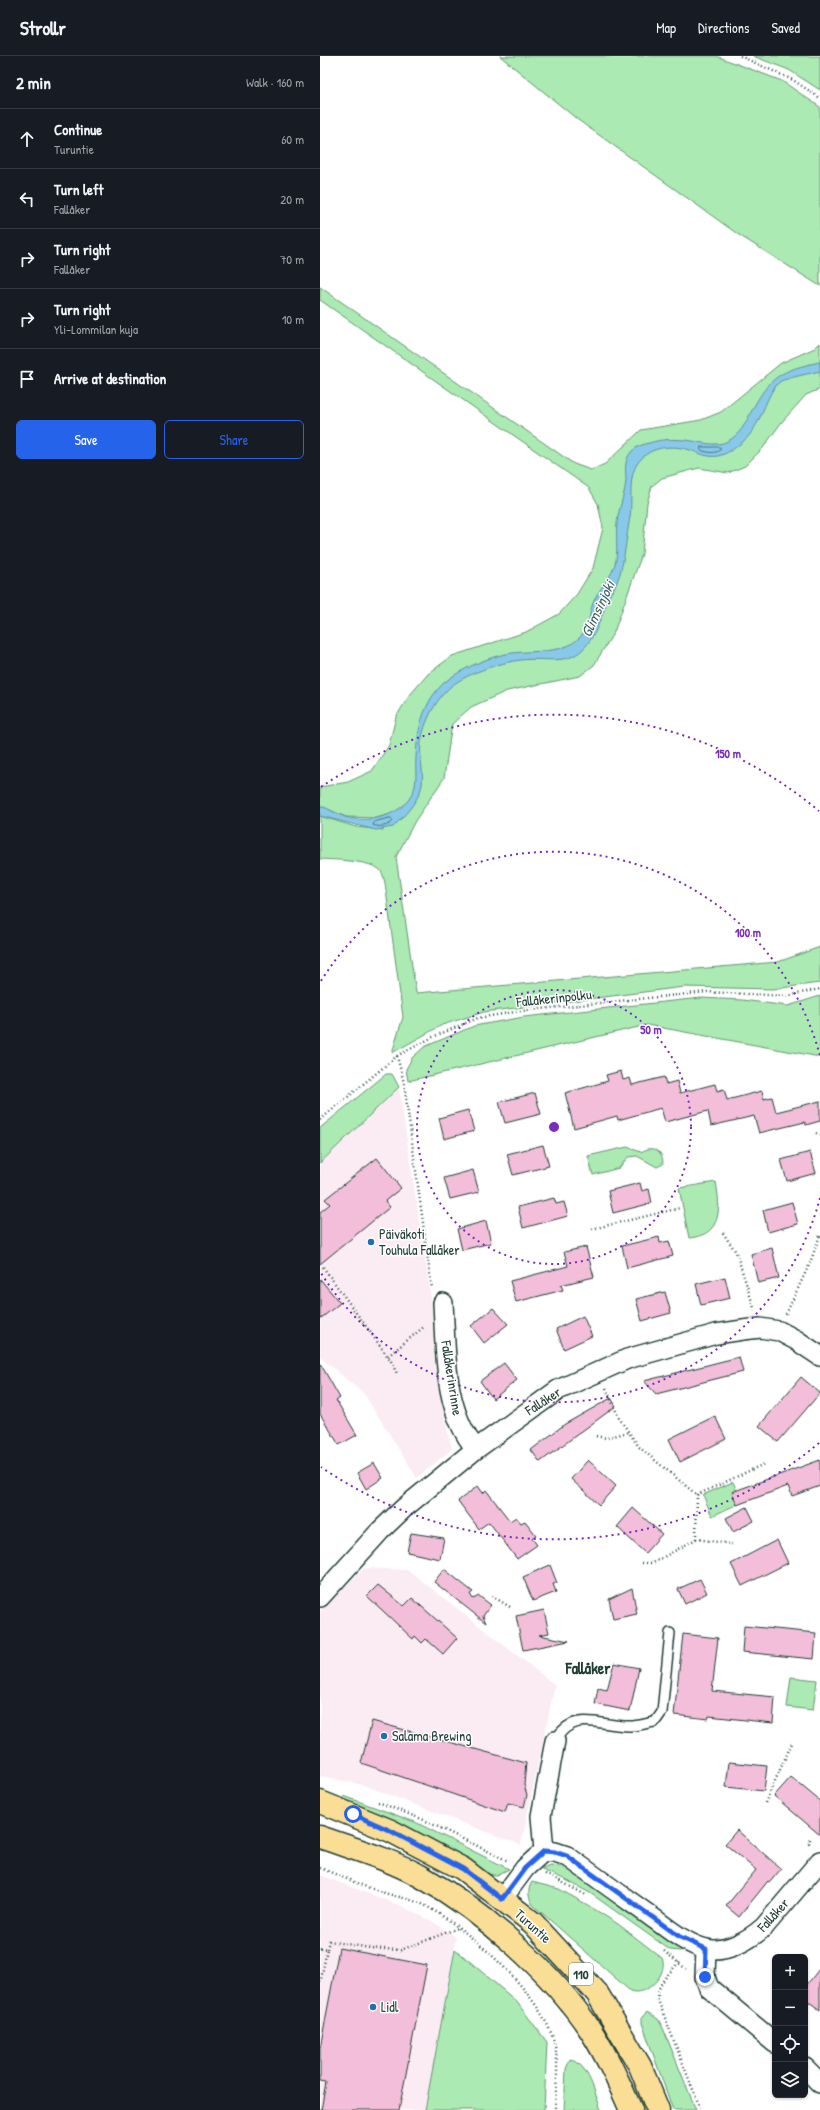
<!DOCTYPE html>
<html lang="en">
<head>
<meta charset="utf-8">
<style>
	:root { --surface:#171b24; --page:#242831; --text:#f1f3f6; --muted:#9ea1a6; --line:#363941; --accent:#2563eb }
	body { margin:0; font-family:"Patrick Hand",sans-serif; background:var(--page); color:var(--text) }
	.controls { position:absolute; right:12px; bottom:12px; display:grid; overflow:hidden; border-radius:6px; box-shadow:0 1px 3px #0004 }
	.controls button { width:36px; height:36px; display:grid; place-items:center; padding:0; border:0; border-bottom:1px solid var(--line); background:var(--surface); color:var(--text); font:20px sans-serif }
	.stop { position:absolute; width:12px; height:12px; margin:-9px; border:3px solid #2563eb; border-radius:50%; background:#fff }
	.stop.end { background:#2563eb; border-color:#fff; box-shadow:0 1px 4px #0008 }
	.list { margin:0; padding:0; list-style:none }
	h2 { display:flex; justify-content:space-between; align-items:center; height:52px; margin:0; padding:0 16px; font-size:17px }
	h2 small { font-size:13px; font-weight:400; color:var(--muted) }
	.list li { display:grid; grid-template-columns:26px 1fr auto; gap:12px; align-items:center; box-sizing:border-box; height:60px; padding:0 16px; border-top:1px solid var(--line) }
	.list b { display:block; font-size:15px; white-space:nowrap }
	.list p { margin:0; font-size:13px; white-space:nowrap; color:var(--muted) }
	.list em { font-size:13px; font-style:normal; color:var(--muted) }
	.actions { display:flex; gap:8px; padding:12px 16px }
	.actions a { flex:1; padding:9px 0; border:1px solid var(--accent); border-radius:6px; text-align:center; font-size:14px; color:var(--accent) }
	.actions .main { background:var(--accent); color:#fff }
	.icon { flex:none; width:22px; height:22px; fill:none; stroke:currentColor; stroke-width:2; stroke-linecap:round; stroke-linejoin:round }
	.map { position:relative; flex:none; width:500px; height:2054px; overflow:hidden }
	header { display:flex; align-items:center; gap:24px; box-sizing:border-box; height:56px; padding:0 20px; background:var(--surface); border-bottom:1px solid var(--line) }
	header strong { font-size:19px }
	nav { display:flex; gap:22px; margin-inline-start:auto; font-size:14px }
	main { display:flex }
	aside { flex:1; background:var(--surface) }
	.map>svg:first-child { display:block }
</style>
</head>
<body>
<header>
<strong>Strollr</strong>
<nav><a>Map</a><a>Directions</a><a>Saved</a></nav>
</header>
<main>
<aside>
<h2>2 min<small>Walk · 160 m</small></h2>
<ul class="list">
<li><svg class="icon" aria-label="ahead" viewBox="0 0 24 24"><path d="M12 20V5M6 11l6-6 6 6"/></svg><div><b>Continue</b><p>Turuntie</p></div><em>60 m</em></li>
<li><svg class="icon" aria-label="left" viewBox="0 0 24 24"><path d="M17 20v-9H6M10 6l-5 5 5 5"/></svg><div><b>Turn left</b><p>Fallåker</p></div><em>20 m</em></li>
<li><svg class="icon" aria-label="right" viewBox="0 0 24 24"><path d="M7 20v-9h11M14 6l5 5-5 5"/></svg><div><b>Turn right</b><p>Fallåker</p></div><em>70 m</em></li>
<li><svg class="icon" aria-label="right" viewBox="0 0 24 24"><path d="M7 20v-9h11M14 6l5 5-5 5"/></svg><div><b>Turn right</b><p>Yli-Lommilan kuja</p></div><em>10 m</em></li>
<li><svg class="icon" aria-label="arrive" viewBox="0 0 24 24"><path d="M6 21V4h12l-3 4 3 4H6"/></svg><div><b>Arrive at destination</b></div></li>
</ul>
<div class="actions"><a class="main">Save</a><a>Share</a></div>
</aside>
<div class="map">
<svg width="500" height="2054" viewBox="0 0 500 2054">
	<rect width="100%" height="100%" fill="#fff"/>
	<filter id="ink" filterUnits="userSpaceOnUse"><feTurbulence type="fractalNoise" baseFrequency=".025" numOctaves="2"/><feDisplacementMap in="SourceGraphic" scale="8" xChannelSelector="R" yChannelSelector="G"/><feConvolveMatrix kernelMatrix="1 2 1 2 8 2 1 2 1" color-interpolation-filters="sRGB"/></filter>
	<g filter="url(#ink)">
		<g fill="#fbecf4">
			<path d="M 79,1031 L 111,1242 L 125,1364 L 132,1393 L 97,1422 L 44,1338 L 0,1301 L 0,1107 Z"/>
			<path d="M 44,1512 L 88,1514 L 235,1629 L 201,1789 L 43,1729 L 0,1720 L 0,1555 Z"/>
			<path d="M 0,1819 L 81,1850 L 110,1864 L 136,1881 L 105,2054 L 0,2054 Z"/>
		</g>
		<g fill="#abeab2" stroke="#659473">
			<path d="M 180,0 L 396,0 L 462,25 L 500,51 L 500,230 L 419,179 L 258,64 Z"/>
			<path d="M 433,0 L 500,0 L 500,34 L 469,14 Z"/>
			<path d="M 0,231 L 254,408 L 271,414 L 285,408 L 321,374 L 381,364 L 401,356 L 461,307 L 495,292 L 500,287 L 500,333 L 486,339 L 461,367 L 443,392 L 425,410 L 408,417 L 379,412 L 342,422 L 332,430 L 327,447 L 322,498 L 294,576 L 274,609 L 260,620 L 187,635 L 151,651 L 132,668 L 124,722 L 95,765 L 76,801 L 96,937 L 458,906 L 500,891 L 500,927 L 453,933 L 364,931 L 164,956 L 122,969 L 72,997 L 83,961 L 65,827 C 64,823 63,818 61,815 C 52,804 13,804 0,803 L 0,760 L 36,771 L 63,774 L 71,758 L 56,762 L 26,761 L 0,750 L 0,731 L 28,726 L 52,715 L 69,689 L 76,661 L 89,640 L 108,618 L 132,600 L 206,576 L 239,558 L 257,538 L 273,512 L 283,472 L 278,448 L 269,432 L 0,244 Z"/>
			<path d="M 500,940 L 500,1001 L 327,969 L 88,1025 L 86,1013 L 92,1002 L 104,991 L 154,970 L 204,961 L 381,942 L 422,944 L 468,950 Z"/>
			<path d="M 66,1018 L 72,1018 L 79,1031 L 0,1107 L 0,1072 Z"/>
			<path d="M 307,1091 L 321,1096 C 332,1089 343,1093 343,1108 L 337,1111 L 317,1100 L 308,1101 L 299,1112 L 273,1119 L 268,1100 Z"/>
			<path d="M 396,1126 C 401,1153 402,1179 369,1182 L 359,1132 Z"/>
			<path d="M 413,1426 L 422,1446 L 392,1460 L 383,1439 Z"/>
			<path d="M 471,1621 L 497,1624 L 493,1654 L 467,1651 Z"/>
			<path d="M 24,1740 L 95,1766 L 189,1813 L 177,1819 L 163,1818 L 22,1745 Z"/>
			<path d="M 231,1809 L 248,1811 L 363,1894 L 360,1895 L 350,1894 L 270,1837 L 244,1823 L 222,1814 L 222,1812 Z"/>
			<path d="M 212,1826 L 239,1833 L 266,1848 L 298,1868 L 342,1902 C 349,1918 326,1941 310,1935 L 213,1849 C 208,1841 207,1834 212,1826 Z"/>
			<path d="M 135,1893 L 196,1945 L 227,1986 L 224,2054 L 105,2054 Z"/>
			<path d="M 327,1956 L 338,1963 L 343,1972 L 376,2054 L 353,2054 L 322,1967 L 322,1961 Z"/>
			<path d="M 250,2003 C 269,2008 275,2038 281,2054 L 244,2054 L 246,2013 Z"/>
		</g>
		<path fill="#88c8e9" stroke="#5e90a1" d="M 500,306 L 500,315 C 492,317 467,322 461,325 C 445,335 443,372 420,388 C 414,393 406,398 398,400 C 388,402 379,397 370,394 C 355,389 333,390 322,402 C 306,417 313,442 310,461 C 306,482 305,506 297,526 C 295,532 289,538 287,545 C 281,562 276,580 263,593 C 247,610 222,601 201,604 C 181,606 141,619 127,634 C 114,647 104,667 101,686 C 99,700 104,715 102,729 C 99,745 84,760 73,771 L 56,774 L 0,760 L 0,750 C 9,752 16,758 25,761 C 51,768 88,759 95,730 C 97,721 95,711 96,702 C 97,675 103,645 125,626 C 139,614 168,601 186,598 C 211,593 248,601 264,576 C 270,568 269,559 272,550 C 277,533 293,522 296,504 C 298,490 295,475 298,460 C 300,449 305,437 306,425 C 306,414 303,405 312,395 C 316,391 323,388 329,387 C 341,383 353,383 365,384 C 378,385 396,392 408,385 C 419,379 425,369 430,358 C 449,321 460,314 500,306 Z"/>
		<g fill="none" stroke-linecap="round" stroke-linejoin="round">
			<g stroke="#49757c" stroke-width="1">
				<path d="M 381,391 L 400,391 L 401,393 C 397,398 387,397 381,394 Z"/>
				<path d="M 71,762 L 73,765 C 69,770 59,772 53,769 L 54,766 Z"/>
			</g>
		</g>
		<g fill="#f2beda" stroke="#1f3d34">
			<path d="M 301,1015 L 303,1024 L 310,1022 L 312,1029 L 344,1021 L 346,1028 L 357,1025 L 360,1037 L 395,1028 L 397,1035 L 404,1033 L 407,1044 L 442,1035 L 444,1043 L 452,1041 L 456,1056 L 500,1045 L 500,1065 L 486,1069 L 485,1066 L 439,1077 L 434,1060 L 391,1070 L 388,1055 L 345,1066 L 341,1052 L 298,1064 L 297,1060 L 254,1072 L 245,1037 L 288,1025 L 286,1019 Z"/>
			<path d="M 215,1037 L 221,1058 L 185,1067 L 179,1046 Z"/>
			<path d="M 148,1054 L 154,1075 L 124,1083 L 119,1062 Z"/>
			<path d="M 223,1089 L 229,1110 L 193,1119 L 187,1098 Z"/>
			<path d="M 490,1096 L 496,1117 L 467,1125 L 461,1104 Z"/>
			<path d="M 57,1102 L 81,1132 L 65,1145 L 70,1151 L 0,1208 L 0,1156 L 10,1148 L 5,1143 Z"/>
			<path d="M 153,1114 L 159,1136 L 130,1143 L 124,1122 Z"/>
			<path d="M 320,1127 L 322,1135 L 329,1133 L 332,1147 L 293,1157 L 288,1135 Z"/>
			<path d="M 234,1142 L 236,1148 L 244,1146 L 248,1160 L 203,1172 L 198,1151 Z"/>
			<path d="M 472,1146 L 478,1168 L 448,1176 L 443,1154 Z"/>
			<path d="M 166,1165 L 171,1187 L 142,1194 L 137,1173 Z"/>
			<path d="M 339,1181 L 340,1187 L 349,1185 L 353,1200 L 307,1212 L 302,1190 Z"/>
			<path d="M 266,1191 L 274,1221 L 241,1229 L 243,1234 L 196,1246 L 190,1225 L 248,1210 L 244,1196 Z"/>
			<path d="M 452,1192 L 459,1222 L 438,1227 L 431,1198 Z"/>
			<path d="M 405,1221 L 410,1242 L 381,1249 L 376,1228 Z"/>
			<path d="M 0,1223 L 20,1247 L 0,1263 Z"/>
			<path d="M 345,1236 L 351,1257 L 322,1265 L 316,1243 Z"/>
			<path d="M 173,1252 L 188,1268 L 164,1287 L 151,1270 Z"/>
			<path d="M 263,1260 L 272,1280 L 244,1293 L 236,1273 Z"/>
			<path d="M 419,1301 L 423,1316 L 336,1338 L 324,1325 Z"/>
			<path d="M 0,1307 L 20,1342 L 16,1344 L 37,1379 L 19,1389 L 0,1358 Z"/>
			<path d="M 184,1307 L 197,1324 L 173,1343 L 160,1325 Z"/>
			<path d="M 481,1321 L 500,1337 L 458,1386 L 439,1370 Z"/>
			<path d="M 291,1342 L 296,1350 L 220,1406 L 211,1394 L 245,1368 Z"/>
			<path d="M 395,1360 L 406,1383 L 360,1406 L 349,1383 Z"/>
			<path d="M 268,1404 L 296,1430 L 279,1449 L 251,1423 Z"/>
			<path d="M 500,1404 L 500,1430 L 472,1440 L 468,1430 L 417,1449 L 412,1436 Z"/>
			<path d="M 54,1407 L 63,1422 L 46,1433 L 37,1417 Z"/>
			<path d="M 158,1430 L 163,1437 L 166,1434 L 190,1465 L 196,1461 L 201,1467 L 205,1465 L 216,1479 L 212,1482 L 217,1489 L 197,1503 L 169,1466 L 159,1473 L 138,1445 Z"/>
			<path d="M 427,1451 L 434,1465 L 413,1476 L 406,1462 Z"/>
			<path d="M 313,1452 L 342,1478 L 325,1497 L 297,1471 Z"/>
			<path d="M 91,1477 L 124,1482 L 120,1503 L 87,1496 Z"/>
			<path d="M 457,1484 L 468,1507 L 422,1530 L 411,1508 Z"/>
			<path d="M 230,1509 L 237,1527 L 233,1528 L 236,1536 L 213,1545 L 203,1521 Z"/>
			<path d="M 124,1513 L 153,1536 L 150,1538 L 153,1543 L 159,1540 L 171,1549 L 163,1560 L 166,1567 L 114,1526 Z"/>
			<path d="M 380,1523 L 387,1537 L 365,1548 L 358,1533 Z"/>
			<path d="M 58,1529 L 84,1550 L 92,1542 L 137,1582 L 123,1598 L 106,1583 L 102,1587 L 95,1580 L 93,1583 L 47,1540 Z"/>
			<path d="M 312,1532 L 317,1558 L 293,1563 L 289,1543 Z"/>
			<path d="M 224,1554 L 229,1577 L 219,1579 L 249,1585 L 203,1594 L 196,1560 Z"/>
			<path d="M 424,1570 L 496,1577 L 494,1603 L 422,1596 Z"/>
			<path d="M 363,1578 L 398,1582 L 392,1635 L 455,1641 L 453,1667 L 389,1660 L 388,1663 L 354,1659 Z"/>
			<path d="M 294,1607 L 319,1612 L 310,1655 L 275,1648 L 278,1632 L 287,1634 Z"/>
			<path d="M 52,1665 L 206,1707 L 204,1729 L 207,1739 L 204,1751 L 188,1747 L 185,1756 L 41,1707 Z"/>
			<path d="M 409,1706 L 447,1710 L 444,1735 L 406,1731 Z"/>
			<path d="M 471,1721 L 500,1745 L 500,1779 L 454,1740 Z"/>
			<path d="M 417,1774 L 461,1813 L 450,1826 L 448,1825 L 419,1861 L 406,1850 L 436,1814 L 405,1788 Z"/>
			<path d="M 19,1892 L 107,1909 L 79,2054 L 1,2054 L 6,2026 L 0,2025 L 0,1992 Z"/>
			<path d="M 500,1912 L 500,1954 L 485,1943 L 485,1931 Z"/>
		</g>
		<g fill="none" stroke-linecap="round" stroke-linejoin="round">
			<defs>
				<path id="service" d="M 235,1685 C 253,1652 282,1671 310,1670 C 318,1670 327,1667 335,1666 L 342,1656 L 350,1577"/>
				<g id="minor">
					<path d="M 123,1247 C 126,1294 123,1354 156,1393"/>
					<path d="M 0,1541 L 60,1475 L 84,1452 L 156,1393 L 238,1334 L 307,1303 L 396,1278 L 423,1274 L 440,1272 L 459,1275 L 476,1284 L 500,1300"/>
					<path d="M 224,1795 L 221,1760 L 235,1685"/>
					<path d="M 182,1843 L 205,1812 L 224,1795 L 235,1796 L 247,1800 C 274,1820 301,1839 329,1859 C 346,1871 365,1888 386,1893 C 406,1898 430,1883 444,1871 L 500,1805"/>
					<path d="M 386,1893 L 385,1921 L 389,1932 L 455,1987"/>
					<path d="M 485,2012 L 500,2027"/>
				</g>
				<g id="primary">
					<path d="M 0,1746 L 71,1775 L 143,1813 L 213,1867 L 277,1937 L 320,2010 L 338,2054"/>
					<path d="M 0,1781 C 34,1793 70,1803 102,1821 C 164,1856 232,1916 271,1975 C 287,2000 299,2027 311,2054"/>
				</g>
			</defs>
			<use href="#service" stroke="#1f3d34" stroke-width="12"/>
			<use href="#minor" stroke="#1f3d34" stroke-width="22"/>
			<use href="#primary" stroke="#1f3d34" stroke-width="25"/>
			<g stroke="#1f3d34" stroke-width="2.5" stroke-dasharray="1 3" stroke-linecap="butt">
				<path d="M 420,0 L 473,24 L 500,42"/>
				<path d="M 77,1000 L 84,1027 L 112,1233"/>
				<path d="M 0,1064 L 77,1000 L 115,980 L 158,962 L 201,955 L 387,936 L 467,940 L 500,933"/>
				<path d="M 496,1077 L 500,1079"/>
				<path d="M 272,1173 L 360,1152"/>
				<path d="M 403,1177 L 416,1196 L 435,1255"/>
				<path d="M 3,1211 L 71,1305 L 77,1318"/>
				<path d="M 466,1258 L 490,1207 L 500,1179"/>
				<path d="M 68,1300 L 105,1270"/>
				<path d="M 286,1332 L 299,1362 L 319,1391 L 377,1439"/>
				<path d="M 276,1380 L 286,1382 L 309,1376"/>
				<path d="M 376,1483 L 377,1439 L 444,1408"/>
				<path d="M 322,1507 L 333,1507 L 376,1483 L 412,1488"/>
				<path d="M 172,1540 L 190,1551"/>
				<path d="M 58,1746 L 104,1764 L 188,1805"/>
				<path d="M 445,1747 L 473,1685"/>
				<path d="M 490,1783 L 489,1787 L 491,1789"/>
				<path d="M 0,1812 C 21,1820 41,1830 62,1836 C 76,1841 93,1843 106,1850 C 150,1874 230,1944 236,1996 C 239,2015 235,2035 235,2054"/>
				<path d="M 225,1818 L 234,1822 L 266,1839"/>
				<path d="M 0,1892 L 7,1893 L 0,1929"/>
				<path d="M 7,1893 L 9,1885 L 50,1892 L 81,1894 L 138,1872"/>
				<path d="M 344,1895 L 366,1913"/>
				<path d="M 359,1906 C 349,1918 336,1928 338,1944 L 381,2054"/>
			</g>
			<use href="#service" stroke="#fff" stroke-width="9"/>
			<use href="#minor" stroke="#fff" stroke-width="19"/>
			<use href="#primary" stroke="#fbde96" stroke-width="22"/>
		</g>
	</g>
	<g fill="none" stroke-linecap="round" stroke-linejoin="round" filter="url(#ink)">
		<path stroke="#2563eb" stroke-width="5" d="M 33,1758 L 71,1775 L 143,1813 L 182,1843 L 205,1812 L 224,1795 L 235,1796 L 247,1800 L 360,1881 L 386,1893 L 385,1921"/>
	</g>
	<g fill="none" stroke="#7b2cbf" stroke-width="2" stroke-dasharray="2 4">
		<circle cx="234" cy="1071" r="137"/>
		<path d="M500 1142A275 275 0 0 1 1 1217M1 925A275 275 0 0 1 500 1000"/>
		<path d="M499 1387A412 412 0 0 1 1 1411M1 731A412 412 0 0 1 499 755"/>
	</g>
	<g fill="#1f6fb2" stroke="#fff" stroke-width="1.5">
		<circle cx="51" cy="1186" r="4"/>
		<circle cx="64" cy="1680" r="4"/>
		<circle cx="53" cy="1951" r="4"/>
	</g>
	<g text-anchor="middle" stroke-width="3" stroke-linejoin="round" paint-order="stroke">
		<rect fill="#fff" stroke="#627771" stroke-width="1" x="249" y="1907" width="24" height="22" rx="3"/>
		<g font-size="13" font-weight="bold" fill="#1f3d34">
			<text x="261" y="1923">110</text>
		</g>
		<g font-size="14" fill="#1f3d34" stroke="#fff">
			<text transform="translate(234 942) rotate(-6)" y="5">Fallåkerinpolku</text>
			<text transform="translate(132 1322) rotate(81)" y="5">Fallåkerinrinne</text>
			<text transform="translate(223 1345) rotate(-33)" y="5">Fallåker</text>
			<text transform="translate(453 1859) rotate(-48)" y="5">Fallåker</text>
			<text transform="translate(213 1870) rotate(42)" y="5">Turuntie</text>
		</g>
		<g font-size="14" fill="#1f3d34" stroke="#fff" text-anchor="start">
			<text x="59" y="1183">Päiväkoti<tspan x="59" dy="16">Touhula Fallåker</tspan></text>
			<text x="72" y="1685">Salama Brewing</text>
			<text x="61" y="1956">Lidl</text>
		</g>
		<g font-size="15" font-style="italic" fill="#396061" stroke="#fff">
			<text transform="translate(278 553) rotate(-65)" y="5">Glimsinjoki</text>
		</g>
		<g font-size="16" font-weight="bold" fill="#1f3d34" stroke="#fff">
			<text x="268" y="1618">Fallåker</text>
		</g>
	</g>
	<circle cx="234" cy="1071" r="6" fill="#7b2cbf" stroke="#fff" stroke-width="2"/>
	<g font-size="12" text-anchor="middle" font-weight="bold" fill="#7b2cbf" stroke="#fff" stroke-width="3" stroke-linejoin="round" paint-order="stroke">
		<text x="408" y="702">150 m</text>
		<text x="428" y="881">100 m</text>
		<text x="331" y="978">50 m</text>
	</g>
</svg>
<div class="controls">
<button>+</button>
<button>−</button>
<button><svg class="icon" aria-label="locate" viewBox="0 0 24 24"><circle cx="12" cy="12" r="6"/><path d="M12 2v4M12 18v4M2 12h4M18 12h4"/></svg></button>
<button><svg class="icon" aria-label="layers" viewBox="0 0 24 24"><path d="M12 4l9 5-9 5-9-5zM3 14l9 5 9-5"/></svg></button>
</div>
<div class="stop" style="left:33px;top:1758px"></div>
<div class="stop end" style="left:385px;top:1921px"></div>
</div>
</main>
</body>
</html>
